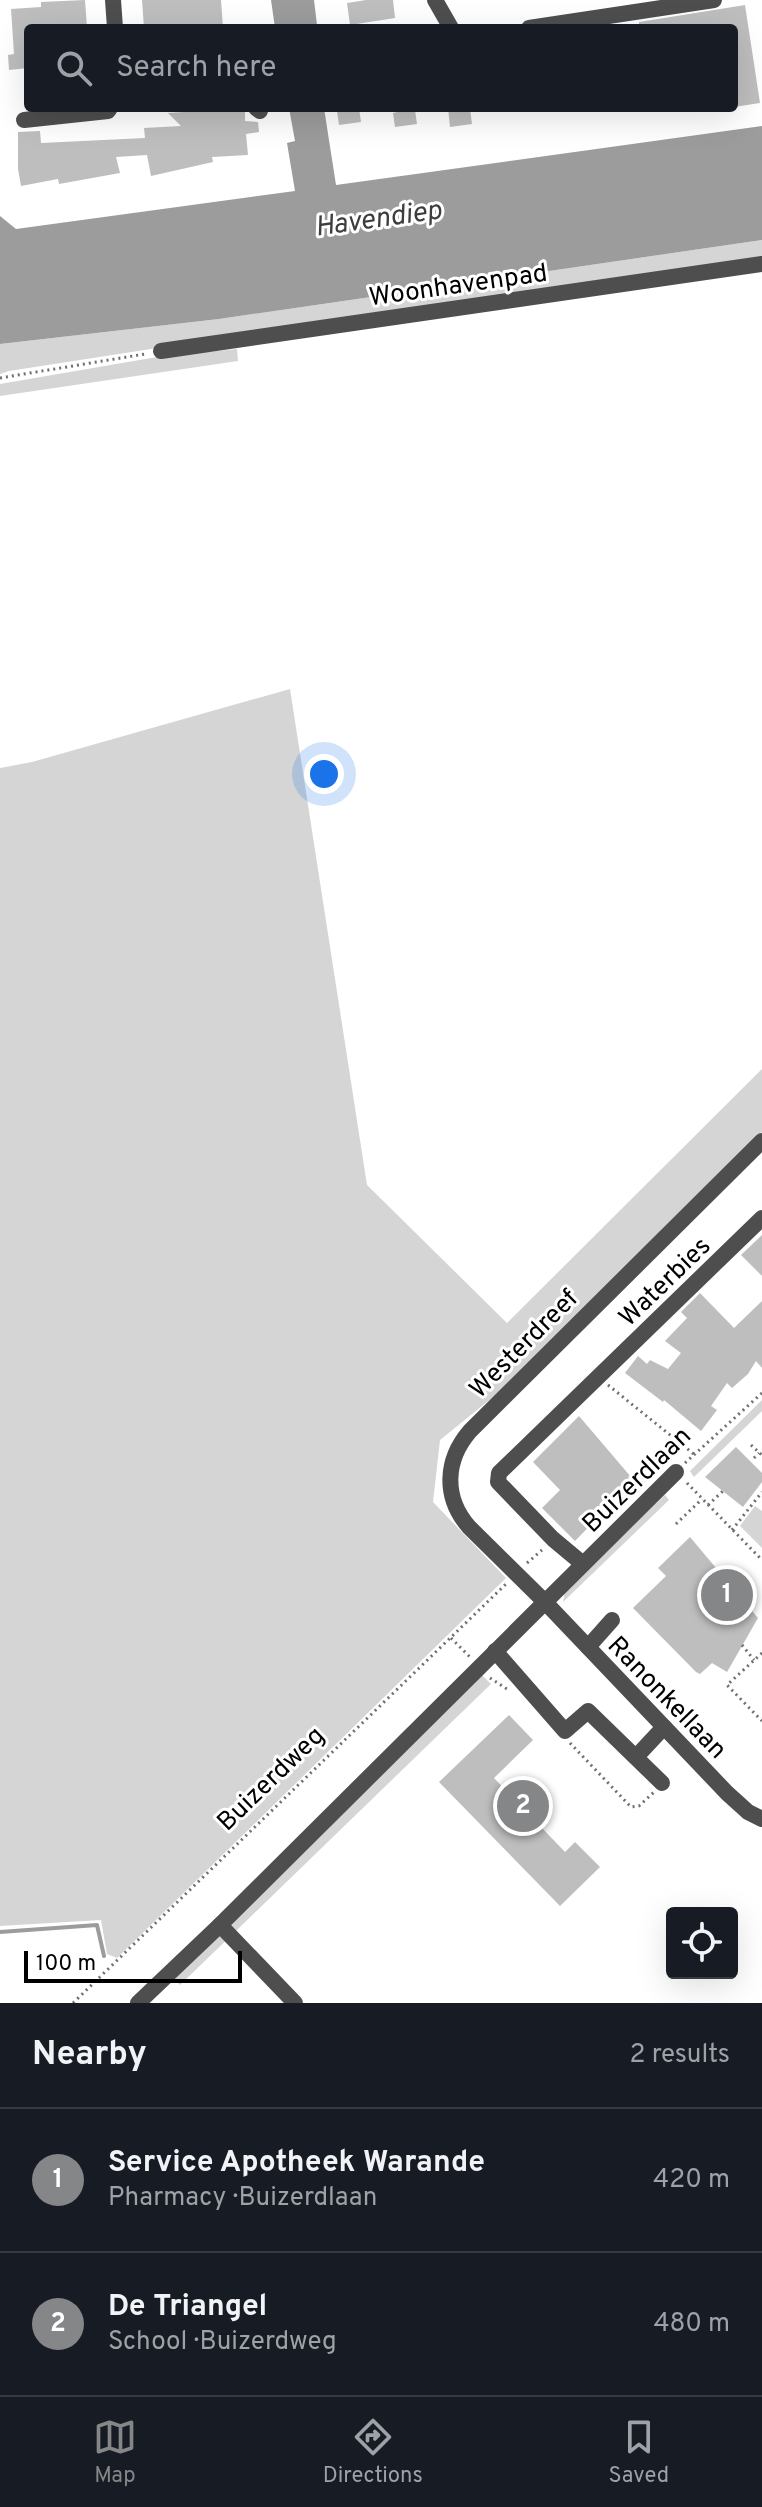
<!DOCTYPE html>
<html lang="en">
<head>
<meta charset="utf-8">
<style>
	:root { --surface:#171b24; --page:#20242c; --text:#f1f3f6; --muted:#9ea1a6; --line:#363941; --accent:#858687 }
	body { margin:0; font-family:Overpass,sans-serif; background:var(--page); color:var(--text) }
	.controls { position:absolute; right:24px; bottom:24px; display:grid; overflow:hidden; border-radius:8px; box-shadow:0 8px 32px #0002 }
	.controls button { width:72px; height:72px; display:grid; place-items:center; padding:0; border:0; border-bottom:2px solid var(--line); background:var(--surface); color:var(--text); font:40px sans-serif }
	.scale { position:absolute; left:24px; bottom:20px; width:218px; box-sizing:border-box; padding-left:8px; border:4px solid #000; border-top:0; font-size:22px; line-height:28px; white-space:nowrap; color:#000; -webkit-text-stroke:6px #fff; paint-order:stroke }
	.you { position:absolute; left:324px; top:774px; width:28px; height:28px; margin:-20px; border:6px solid #fff; border-radius:50%; background:#1a73e8; box-shadow:0 0 0 12px #1a73e833 }
	.badge { display:grid; place-items:center; width:52px; height:52px; border-radius:50%; background:var(--accent); color:#fff; font-size:26px; font-weight:700 }
	.pin { position:absolute; translate:-50% -50%; border:4px solid #fff; box-shadow:0 2px 8px #0006 }
	.list { margin:0; padding:0; list-style:none }
	h2 { display:flex; justify-content:space-between; align-items:center; height:104px; margin:0; padding:0 32px; font-size:34px }
	h2 small { font-size:26px; font-weight:400; color:var(--muted) }
	.list li { display:grid; grid-template-columns:52px 1fr auto; gap:24px; align-items:center; box-sizing:border-box; height:144px; padding:0 32px; border-top:2px solid var(--line) }
	.list b { display:block; font-size:30px; white-space:nowrap }
	.list p { margin:0; font-size:26px; white-space:nowrap; color:var(--muted) }
	.list em { font-size:26px; font-style:normal; color:var(--muted) }
	.icon { flex:none; width:44px; height:44px; fill:none; stroke:currentColor; stroke-width:2; stroke-linecap:round; stroke-linejoin:round }
	.map { position:relative; flex:none; width:762px; height:2003px; overflow:hidden }
	.search { position:absolute; background:var(--surface); box-shadow:0 8px 32px #0002; left:24px; right:24px; top:24px; height:88px; display:flex; align-items:center; gap:20px; box-sizing:border-box; padding:0 28px; border-radius:8px; color:var(--muted); font-size:30px }
	.sheet { height:392px; background:var(--surface) }
	nav { display:flex; justify-content:space-around; align-items:center; box-sizing:border-box; height:112px; border-top:2px solid var(--line); background:var(--surface); font-size:22px; color:var(--muted) }
	nav a { display:grid; justify-items:center; gap:4px }
	nav .on { color:var(--accent) }
	.map>svg:first-child { display:block }
</style>
</head>
<body>
<div class="map">
<svg width="762" height="2003" viewBox="0 0 762 2003">
	<rect width="100%" height="100%" fill="#fff"/>
	<g fill="#d5d5d5">
		<path d="M 762,240 L 762,258 L 545,288 L 9,371 L 0,374 L 0,344 L 219,319 Z"/>
		<path d="M 237,349 L 238,361 L 0,396 L 0,384 L 157,357 Z"/>
		<path d="M 290,689 L 367,1185 L 507,1323 L 762,1069 L 762,1132 L 498,1393 L 440,1440 L 433,1502 L 506,1578 L 117,1958 L 107,1954 L 101,1920 L 0,1926 L 0,768 L 32,762 Z"/>
		<path d="M 762,1400 L 762,1411 L 694,1477 L 690,1471 Z"/>
		<path d="M 665,1495 L 669,1500 L 563,1602 L 565,1591 Z"/>
		<path d="M 755,1506 L 762,1511 L 762,1548 L 740,1526 Z"/>
		<path d="M 481,1674 L 491,1684 L 180,1985 L 170,1975 Z"/>
	</g>
	<g fill="#9c9c9c">
		<path d="M 271,0 L 314,0 L 317,25 L 312,26 L 312,28 L 275,28 Z"/>
		<path d="M 289,108 L 324,108 L 336,185 L 762,126 L 762,240 L 219,319 L 0,344 L 0,216 L 16,229 L 295,191 L 287,143 L 295,141 Z"/>
	</g>
	<g fill="none" stroke-linecap="round" stroke-linejoin="round">
		<path stroke="#9c9c9c" stroke-width="4" d="M 0,1932 L 97,1925 L 104,1956"/>
	</g>
	<g fill="#bebebe">
		<path d="M 85,0 L 87,28 L 28,28 L 28,68 L 9,70 L 8,55 L 14,54 L 11,9 L 41,7 L 41,2 Z"/>
		<path d="M 142,0 L 221,0 L 223,28 L 144,28 Z"/>
		<path d="M 366,0 L 393,0 L 395,18 L 350,25 L 347,3 Z"/>
		<path d="M 745,5 L 760,103 L 734,107 L 734,28 L 639,28 L 639,22 Z"/>
		<path d="M 245,108 L 245,121 L 258,122 L 259,132 L 246,134 L 248,155 L 212,157 L 213,162 L 151,176 L 147,155 L 116,157 L 120,173 L 59,184 L 58,179 L 21,186 L 18,169 L 18,132 L 40,131 L 41,143 L 145,138 L 144,128 L 181,126 L 168,113 Z"/>
		<path d="M 340,108 L 359,108 L 361,122 L 339,125 L 337,111 Z"/>
		<path d="M 396,108 L 415,110 L 417,124 L 395,127 L 393,113 L 397,112 Z"/>
		<path d="M 448,108 L 470,109 L 472,124 L 450,127 Z"/>
		<path d="M 762,1235 L 762,1276 L 741,1255 Z"/>
		<path d="M 700,1293 L 734,1328 L 762,1301 L 762,1368 L 756,1361 L 748,1374 L 732,1388 L 727,1383 L 711,1406 L 717,1410 L 701,1431 L 664,1400 L 663,1402 L 625,1373 L 638,1356 L 647,1364 L 650,1360 L 668,1369 L 681,1353 L 665,1341 L 687,1318 L 681,1312 Z"/>
		<path d="M 579,1416 L 631,1477 L 632,1482 L 575,1541 L 542,1508 L 560,1490 L 533,1462 Z"/>
		<path d="M 736,1447 L 762,1473 L 762,1482 L 743,1507 L 705,1477 Z"/>
		<path d="M 690,1537 L 758,1618 L 727,1672 L 712,1663 L 700,1674 L 696,1672 L 633,1608 L 666,1576 L 658,1568 Z"/>
		<path d="M 509,1715 L 533,1740 L 494,1778 L 565,1852 L 575,1842 L 600,1867 L 560,1906 L 439,1782 Z"/>
	</g>
	<g fill="none" stroke-linecap="round" stroke-linejoin="round">
		<g stroke="#707070" stroke-width="3" stroke-dasharray="2 4" stroke-linecap="butt">
			<path d="M 0,378 L 145,354"/>
			<path d="M 608,1385 L 695,1455"/>
			<path d="M 751,1445 L 762,1455"/>
			<path d="M 754,1458 L 759,1453"/>
			<path d="M 685,1463 L 762,1393"/>
			<path d="M 687,1483 L 762,1560"/>
			<path d="M 708,1505 L 723,1491"/>
			<path d="M 676,1524 L 702,1499"/>
			<path d="M 732,1530 L 762,1492"/>
			<path d="M 527,1563 L 542,1550"/>
			<path d="M 451,1638 L 471,1658"/>
			<path d="M 742,1645 L 754,1660"/>
			<path d="M 762,1653 L 727,1685 L 762,1721"/>
			<path d="M 490,1678 L 510,1691"/>
			<path d="M 570,1743 L 631,1807 L 639,1806 L 654,1792"/>
			<path d="M 73,2003 L 507,1583"/>
		</g>
		<g stroke="#4e4e4e" stroke-width="16">
			<path d="M 113,0 L 115,28"/>
			<path d="M 435,0 L 451,28"/>
			<path d="M 529,28 L 714,0"/>
			<path d="M 256,108 L 260,111"/>
			<path d="M 24,120 L 108,111 L 110,108"/>
			<path d="M 161,351 L 762,264"/>
			<path d="M 762,1141 L 470,1431 C 445,1460 443,1497 469,1527 L 544,1601 L 727,1793 L 748,1812 L 762,1819"/>
			<path d="M 583,1564 L 553,1539 L 498,1482 L 499,1473 L 762,1218"/>
			<path d="M 588,1647 L 612,1620"/>
			<path d="M 495,1651 L 565,1731 L 588,1711 L 662,1783"/>
			<path d="M 636,1757 L 664,1727"/>
			<path d="M 220,1925 L 295,2003"/>
			<path d="M 138,2003 L 220,1925 L 676,1472"/>
		</g>
	</g>
	<g text-anchor="middle" stroke-width="6" stroke-linejoin="round" paint-order="stroke">
		<g font-size="26" fill="#000" stroke="#fff">
			<text transform="translate(458 284) rotate(-8)" y="9">Woonhavenpad</text>
			<text transform="translate(664 1281) rotate(-44)" y="9">Waterbies</text>
			<text transform="translate(523 1343) rotate(-45)" y="9">Westerdreef</text>
			<text transform="translate(636 1479) rotate(-44)" y="9">Buizerdlaan</text>
			<text transform="translate(668 1697) rotate(46)" y="9">Ranonkellaan</text>
			<text transform="translate(270 1778) rotate(-44)" y="9">Buizerdweg</text>
		</g>
		<g font-size="28" font-style="italic" fill="#3d3d3d" stroke="#fff">
			<text transform="translate(378 217) rotate(-8)" y="10">Havendiep</text>
		</g>
	</g>
</svg>
<div class="controls">
<button><svg class="icon" aria-label="locate" viewBox="0 0 24 24"><circle cx="12" cy="12" r="6"/><path d="M12 2v4M12 18v4M2 12h4M18 12h4"/></svg></button>
</div>
<div class="scale">100 m</div>
<div class="you"></div>
<div class="pin badge" style="left:727px;top:1595px">1</div>
<div class="pin badge" style="left:523px;top:1806px">2</div>
<div class="search"><svg class="icon" aria-label="search" viewBox="0 0 24 24"><circle cx="10" cy="10" r="6"/><path d="M15 15l6 6"/></svg>Search here</div>
</div>
<section class="sheet">
<h2>Nearby<small>2 results</small></h2>
<ul class="list">
<li><span class="badge">1</span><div><b>Service Apotheek Warande</b><p>Pharmacy · Buizerdlaan</p></div><em>420 m</em></li>
<li><span class="badge">2</span><div><b>De Triangel</b><p>School · Buizerdweg</p></div><em>480 m</em></li>
</ul>
</section>
<nav>
<a class="on"><svg class="icon" aria-label="map" viewBox="0 0 24 24"><path d="M3 6l6-2 6 2 6-2v14l-6 2-6-2-6 2zM9 4v14M15 6v14"/></svg>Map</a>
<a><svg class="icon" aria-label="directions" viewBox="0 0 24 24"><path d="M12 3l9 9-9 9-9-9zM9 14v-3h6M13 9l2 2-2 2"/></svg>Directions</a>
<a><svg class="icon" aria-label="saved" viewBox="0 0 24 24"><path d="M7 4h10v16l-5-4-5 4z"/></svg>Saved</a>
</nav>
</body>
</html>
